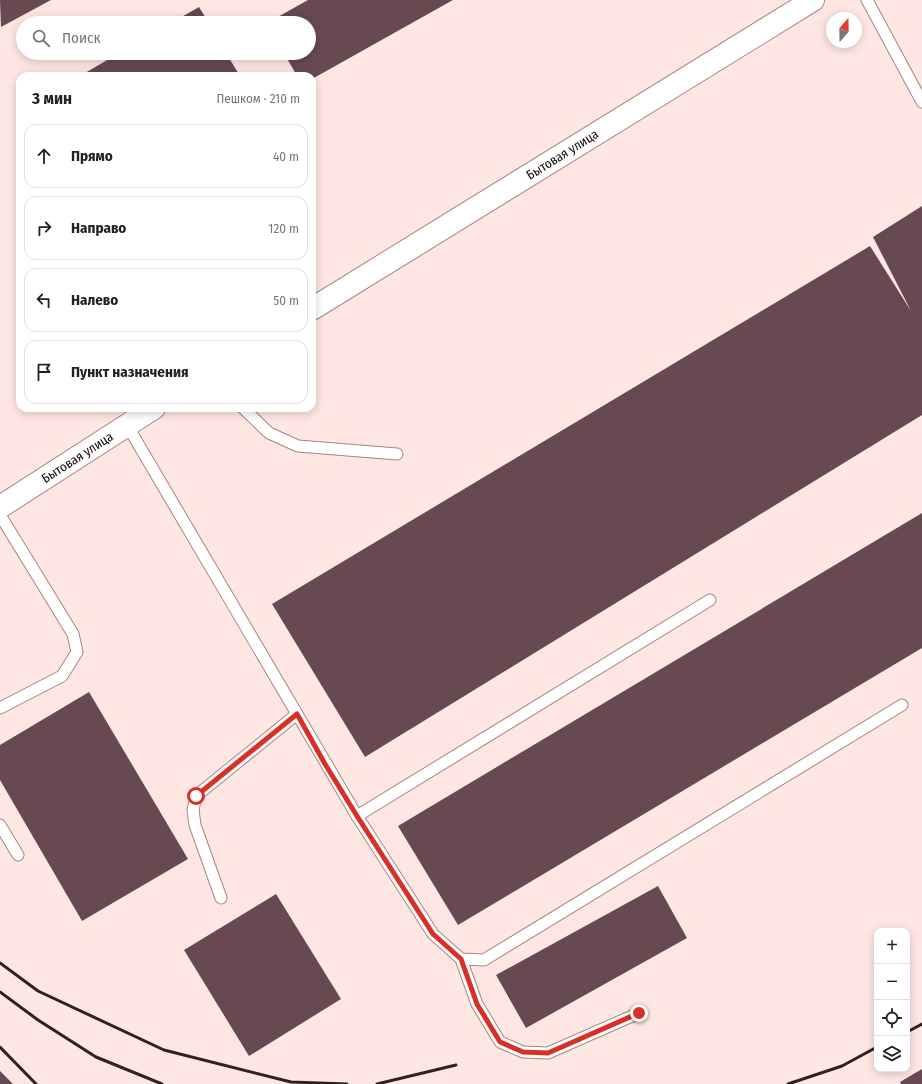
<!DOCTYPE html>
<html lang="ru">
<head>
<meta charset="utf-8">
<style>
	:root { --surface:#fff; --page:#f6f6f6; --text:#222; --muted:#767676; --line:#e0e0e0 }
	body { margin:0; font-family:"Fira Sans Condensed",sans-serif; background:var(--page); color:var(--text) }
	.controls { position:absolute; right:12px; bottom:12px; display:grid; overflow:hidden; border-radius:8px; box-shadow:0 2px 10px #0003 }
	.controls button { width:36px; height:36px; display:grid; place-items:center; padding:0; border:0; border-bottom:1px solid var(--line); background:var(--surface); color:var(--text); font:20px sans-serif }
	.compass { position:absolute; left:826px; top:12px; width:36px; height:36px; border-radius:50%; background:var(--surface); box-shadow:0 2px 10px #0003; rotate:20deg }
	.stop { position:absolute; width:12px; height:12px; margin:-9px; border:3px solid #d93025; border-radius:50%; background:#fff }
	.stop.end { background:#d93025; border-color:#fff; box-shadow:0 1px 4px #0008 }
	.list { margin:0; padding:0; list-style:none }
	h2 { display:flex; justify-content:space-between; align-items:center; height:52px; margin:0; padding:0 16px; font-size:17px }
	h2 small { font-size:13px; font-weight:400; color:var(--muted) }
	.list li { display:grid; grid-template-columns:26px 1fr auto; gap:12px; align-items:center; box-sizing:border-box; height:64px; margin:0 8px 8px; padding:0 8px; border:1px solid var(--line); border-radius:12px }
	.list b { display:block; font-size:15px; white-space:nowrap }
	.list em { font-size:13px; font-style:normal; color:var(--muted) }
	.icon { flex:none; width:22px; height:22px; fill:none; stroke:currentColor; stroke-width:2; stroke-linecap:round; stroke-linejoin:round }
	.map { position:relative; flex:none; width:922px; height:1084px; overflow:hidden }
	.search { position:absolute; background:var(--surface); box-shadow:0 2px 10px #0003; left:16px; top:16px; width:300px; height:44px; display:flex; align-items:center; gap:10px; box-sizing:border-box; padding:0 14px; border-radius:22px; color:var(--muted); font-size:15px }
	.panel { position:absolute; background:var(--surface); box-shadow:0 2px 10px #0003; left:16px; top:72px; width:300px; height:340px; border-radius:12px }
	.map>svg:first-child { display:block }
</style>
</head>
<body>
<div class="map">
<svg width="922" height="1084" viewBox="0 0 922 1084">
	<rect width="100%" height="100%" fill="#fee7e2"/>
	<g fill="#684951">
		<path d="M 0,0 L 51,0 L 1,27 Z"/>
		<path d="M 308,0 L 453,0 L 312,79 L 312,76 L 297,76 L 284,53 L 309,53 L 309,23 L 267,23 Z"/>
		<path d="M 199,7 L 209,23 L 171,23 Z"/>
		<path d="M 119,53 L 226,53 L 240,76 L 80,76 Z"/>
		<path d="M 922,206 L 922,415 L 365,757 L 272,604 L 870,246 L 911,311 L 873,237 Z"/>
		<path d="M 922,513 L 922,648 L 458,925 L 398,826 Z"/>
		<path d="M 89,692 L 188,859 L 82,921 L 0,780 L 0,745 Z"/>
		<path d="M 658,886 L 687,938 L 526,1028 L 496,975 Z"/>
		<path d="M 276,894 L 341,999 L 249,1056 L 184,950 Z"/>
		<path d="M 922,1069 L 922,1084 L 901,1084 L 900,1082 Z"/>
		<path d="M 0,1071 L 13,1084 L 0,1084 Z"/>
	</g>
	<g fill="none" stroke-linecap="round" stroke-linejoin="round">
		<defs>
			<g id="service">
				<path d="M 867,0 L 922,102"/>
				<path d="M 243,408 L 269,433 L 298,446 L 397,454"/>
				<path d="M 127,425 L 357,816 L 710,600"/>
				<path d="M 0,515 L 73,634 L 77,652 L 62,676 L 0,708"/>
				<path d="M 357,816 L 433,934 L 461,959 L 484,960 L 902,705"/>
				<path d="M 0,825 L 18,855"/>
				<path d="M 221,898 L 195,825 L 193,810 L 196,796 L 297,714"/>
				<path d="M 461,959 L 477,1004 L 500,1042 L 523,1052 L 548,1053 L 639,1013"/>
			</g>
			<g id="secondary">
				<path d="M 312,309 L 813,0"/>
				<path d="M 0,507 L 154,408"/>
			</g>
		</defs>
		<use href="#service" stroke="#a8857e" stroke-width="13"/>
		<use href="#secondary" stroke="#a8857e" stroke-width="24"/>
		<use href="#service" stroke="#fff" stroke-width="11"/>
		<use href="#secondary" stroke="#fff" stroke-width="22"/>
		<g stroke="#2e211e" stroke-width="3">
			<path d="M 0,963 L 38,991 L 164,1050 L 291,1082 L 347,1084"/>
			<path d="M 0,992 L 38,1020 L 96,1057 L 162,1084"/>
			<path d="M 907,1032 L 922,1024"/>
			<path d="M 0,1047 L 36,1084"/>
			<path d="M 377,1084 L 456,1065"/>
			<path d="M 788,1084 L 842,1066 L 877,1047"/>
		</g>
	</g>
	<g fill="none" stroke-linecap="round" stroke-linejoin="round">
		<path stroke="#d93025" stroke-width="5" d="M 196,796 L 297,714 L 325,764 L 357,816 L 433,934 L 461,959 L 477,1004 L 500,1042 L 523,1052 L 548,1053 L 639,1013"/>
	</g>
	<g text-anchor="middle" stroke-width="4" stroke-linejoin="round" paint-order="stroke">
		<g font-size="13" fill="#160a08" stroke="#fafafa">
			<text transform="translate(562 154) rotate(-32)" y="5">Бытовая улица</text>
			<text transform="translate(77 457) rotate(-33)" y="5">Бытовая улица</text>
		</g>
	</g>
</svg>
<div class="controls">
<button>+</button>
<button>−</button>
<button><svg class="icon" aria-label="locate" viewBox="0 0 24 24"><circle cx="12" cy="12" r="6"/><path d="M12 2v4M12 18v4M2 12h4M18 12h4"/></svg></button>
<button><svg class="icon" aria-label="layers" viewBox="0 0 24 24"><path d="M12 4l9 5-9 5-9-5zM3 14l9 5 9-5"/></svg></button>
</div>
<svg class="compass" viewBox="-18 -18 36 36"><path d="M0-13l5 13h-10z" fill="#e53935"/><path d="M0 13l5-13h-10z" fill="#767676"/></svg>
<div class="stop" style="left:196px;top:796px"></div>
<div class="stop end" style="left:639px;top:1013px"></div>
<div class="search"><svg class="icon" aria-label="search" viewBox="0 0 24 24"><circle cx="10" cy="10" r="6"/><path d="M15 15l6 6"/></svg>Поиск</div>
<section class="panel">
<h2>3 мин<small>Пешком · 210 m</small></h2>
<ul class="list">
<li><svg class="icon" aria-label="ahead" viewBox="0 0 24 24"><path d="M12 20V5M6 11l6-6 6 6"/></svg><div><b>Прямо</b></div><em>40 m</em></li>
<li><svg class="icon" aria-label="right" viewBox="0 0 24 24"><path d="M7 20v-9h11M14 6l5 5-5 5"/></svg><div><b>Направо</b></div><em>120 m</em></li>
<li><svg class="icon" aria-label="left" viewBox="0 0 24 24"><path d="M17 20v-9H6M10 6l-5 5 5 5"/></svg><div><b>Налево</b></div><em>50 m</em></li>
<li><svg class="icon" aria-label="arrive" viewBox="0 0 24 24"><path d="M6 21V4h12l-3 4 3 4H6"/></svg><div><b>Пункт назначения</b></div></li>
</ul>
</section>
</div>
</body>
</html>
